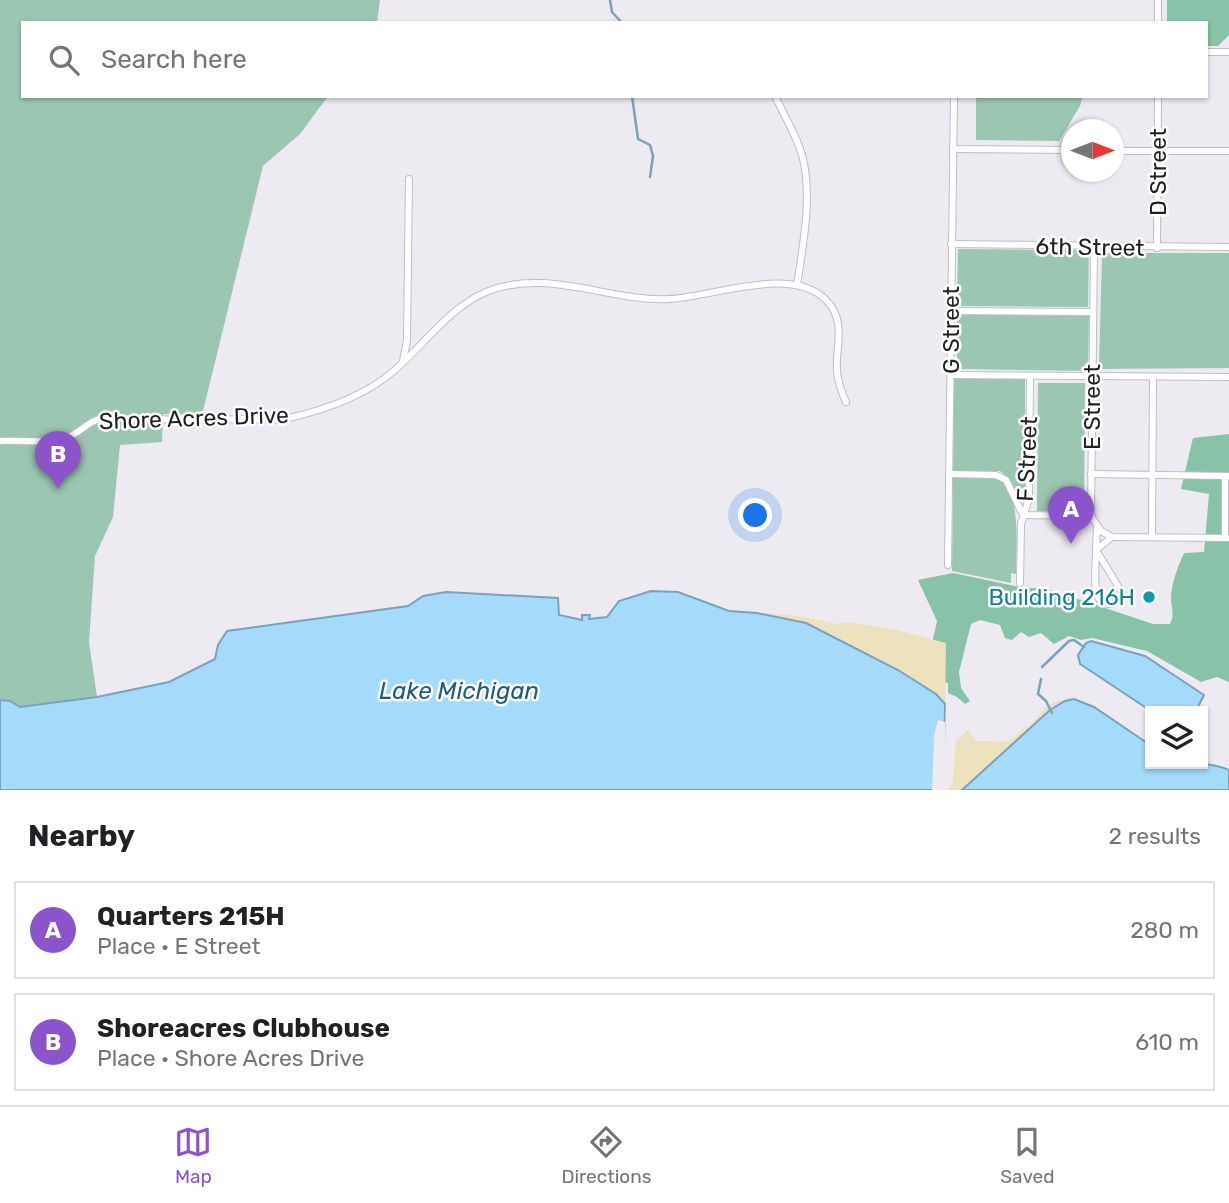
<!DOCTYPE html>
<html lang="en">
<head>
<meta charset="utf-8">
<style>
	:root { --surface:#fff; --page:#f6f6f6; --text:#202124; --muted:#757577; --line:#e0e0e0; --accent:#8c54cb }
	body { margin:0; font-family:Rubik,sans-serif; background:var(--page); color:var(--text) }
	.controls { position:absolute; right:21px; bottom:21px; display:grid; overflow:hidden; border-radius:0px; box-shadow:0 2px 5px #0004 }
	.controls button { width:63px; height:63px; display:grid; place-items:center; padding:0; border:0; border-bottom:2px solid var(--line); background:var(--surface); color:var(--text); font:35px sans-serif }
	.compass { position:absolute; left:1061px; top:119px; width:63px; height:63px; border-radius:50%; background:var(--surface); box-shadow:0 2px 5px #0004; rotate:90deg }
	.you { position:absolute; left:756px; top:516px; width:24px; height:24px; margin:-18px; border:5px solid #fff; border-radius:50%; background:#1a73e8; box-shadow:0 0 0 10px #1a73e833 }
	.badge { display:grid; place-items:center; width:46px; height:46px; border-radius:50%; background:var(--accent); color:#fff; font-size:23px; font-weight:700 }
	.pin { position:absolute; translate:-50% -58px; filter:drop-shadow(0 2px 4px #0008) }
	.pin::after { content:''; position:absolute; top:37px; width:24px; height:21px; background:inherit; clip-path:polygon(0 0,100% 0,50% 100%) }
	.list { margin:0; padding:0; list-style:none }
	h2 { display:flex; justify-content:space-between; align-items:center; height:91px; margin:0; padding:0 28px; font-size:30px }
	h2 small { font-size:23px; font-weight:400; color:var(--muted) }
	.list li { display:grid; grid-template-columns:46px 1fr auto; gap:21px; align-items:center; box-sizing:border-box; height:98px; margin:0 14px 14px; padding:0 14px; border:2px solid var(--line); border-radius:0px }
	.list b { display:block; font-size:26px; white-space:nowrap }
	.list p { margin:0; font-size:23px; white-space:nowrap; color:var(--muted) }
	.list em { font-size:23px; font-style:normal; color:var(--muted) }
	.icon { flex:none; width:38px; height:38px; fill:none; stroke:currentColor; stroke-width:2; stroke-linecap:round; stroke-linejoin:round }
	.map { position:relative; flex:none; width:1229px; height:790px; overflow:hidden }
	.search { position:absolute; background:var(--surface); box-shadow:0 2px 5px #0004; left:21px; right:21px; top:21px; height:77px; display:flex; align-items:center; gap:18px; box-sizing:border-box; padding:0 24px; border-radius:0px; color:var(--muted); font-size:26px }
	.sheet { height:315px; background:var(--surface) }
	nav { display:flex; justify-content:space-around; align-items:center; box-sizing:border-box; height:98px; border-top:2px solid var(--line); background:var(--surface); font-size:19px; color:var(--muted) }
	nav a { display:grid; justify-items:center; gap:4px }
	nav .on { color:var(--accent) }
	.map>svg:first-child { display:block }
</style>
</head>
<body>
<div class="map">
<svg width="1229" height="790" viewBox="0 0 1229 790">
	<rect width="100%" height="100%" fill="#edeaf2"/>
	<g fill="#9bc7b2">
		<path d="M 0,0 L 380,0 L 377,23 L 23,23 L 23,96 L 328,96 L 300,134 L 263,166 L 202,415 L 163,414 L 162,442 L 120,445 L 113,517 L 95,556 L 89,642 L 97,697 L 20,707 L 10,701 L 0,700 Z"/>
		<path d="M 976,96 L 1083,96 L 1080,106 L 1059,141 L 976,140 Z"/>
		<path d="M 958,249 L 1089,250 L 1088,307 L 957,306 Z"/>
		<path d="M 1102,253 L 1229,253 L 1229,368 L 1102,369 L 1099,366 Z"/>
		<path d="M 957,314 L 1089,316 L 1088,371 L 957,369 Z"/>
		<path d="M 954,378 L 1025,378 L 1025,494 L 1017,494 L 1010,479 L 1000,471 L 953,471 Z"/>
		<path d="M 1038,383 L 1085,383 L 1084,511 L 1037,511 Z"/>
		<path d="M 953,478 C 966,478 985,474 998,479 C 1022,488 1016,552 1016,574 L 1011,573 L 1011,583 L 952,571 Z"/>
	</g>
	<g fill="#88c2a8">
		<path d="M 1167,0 L 1229,0 L 1229,35 L 1218,46 L 1206,46 L 1206,23 L 1167,23 Z"/>
		<path d="M 1229,434 L 1229,682 L 1217,677 L 1201,682 L 1147,651 L 1092,638 L 1081,640 L 1069,636 L 1054,644 L 1041,633 L 1029,637 L 1021,632 L 1012,640 L 1005,638 L 1000,625 L 980,620 L 971,624 L 959,672 L 961,688 L 970,701 L 965,704 L 957,697 L 948,693 L 948,683 L 924,680 L 937,621 L 918,580 L 953,573 L 1024,588 L 1045,588 L 1153,624 L 1170,624 C 1175,615 1171,607 1171,597 C 1172,581 1178,567 1184,553 L 1204,552 L 1209,494 L 1181,489 L 1193,438 Z"/>
	</g>
	<g fill="#ece2bd">
		<path d="M 651,591 L 678,592 L 729,611 L 793,615 L 837,624 L 849,622 L 893,629 L 946,643 L 945,723 Z"/>
		<path d="M 1069,698 L 1075,699 L 1005,790 L 947,790 L 953,782 L 956,740 L 968,730 L 976,741 L 994,741 L 995,743 L 1013,739 L 1023,729 L 1030,726 L 1045,708 L 1052,703 Z"/>
	</g>
	<g fill="#a4dafa" stroke="#7ca2b9" stroke-width="2">
		<path d="M 651,591 L 678,592 L 729,611 L 757,613 L 806,623 L 898,670 L 936,694 L 945,704 L 944,790 L 0,790 L 0,700 L 10,701 L 20,707 L 97,697 L 169,682 L 215,659 L 218,645 L 227,631 L 408,606 L 423,596 L 446,592 L 558,598 L 559,615 L 582,620 L 582,615 L 590,615 L 589,619 L 607,617 L 619,601 Z"/>
		<path d="M 1091,641 L 1145,656 L 1204,695 L 1196,711 L 1151,711 L 1080,664 L 1078,655 L 1086,643 Z"/>
		<path d="M 1074,699 L 1094,707 L 1150,745 L 1150,764 C 1176,764 1205,760 1229,770 L 1229,790 L 962,790 L 1050,710 L 1065,701 Z"/>
	</g>
	<path fill="#edeaf2" d="M 945,699 L 947,790 L 932,790 L 934,736 L 938,720 L 945,722 Z"/>
	<g fill="none" stroke-linecap="round" stroke-linejoin="round">
		<g stroke="#7ca2b9" stroke-width="2.5">
			<path d="M 610,0 L 612,12 L 622,23"/>
			<path d="M 632,96 L 638,139 L 650,145 L 653,156 L 650,177"/>
			<path d="M 1042,667 L 1069,641 L 1074,640 L 1084,647"/>
			<path d="M 1041,679 L 1038,694 L 1046,701 L 1052,713"/>
		</g>
		<defs>
			<g id="street">
				<path d="M 1158,23 L 1158,0"/>
				<path d="M 1206,52 L 1229,52"/>
				<path d="M 775,96 C 784,115 796,135 802,155 C 813,193 803,246 797,285"/>
				<path d="M 953,149 L 1072,150"/>
				<path d="M 1114,151 L 1229,151"/>
				<path d="M 951,244 L 1229,247"/>
				<path d="M 1094,247 L 1091,516 L 1101,531 L 1112,537 L 1229,538"/>
				<path d="M 1157,248 L 1158,96"/>
				<path d="M 951,311 L 1093,312"/>
				<path d="M 403,361 L 407,340 L 409,179"/>
				<path d="M 951,375 L 1229,377"/>
				<path d="M 0,441 C 20,440 46,444 66,438 C 81,433 88,420 104,418 C 152,419 199,421 247,419 C 261,419 276,421 289,418 C 324,410 362,397 390,374 C 422,348 448,308 486,292 C 546,267 609,302 669,299 C 714,297 792,264 827,301 C 847,322 835,348 837,372 C 838,382 842,393 846,402"/>
				<path d="M 949,474 L 996,475 L 1006,480 L 1023,515 L 1091,516"/>
				<path d="M 1091,474 L 1229,476"/>
				<path d="M 1152,537 L 1153,377"/>
				<path d="M 1225,537 L 1225,476"/>
				<path d="M 1096,550 L 1121,591 C 1121,605 1105,609 1098,597 C 1093,588 1096,561 1096,550 Z"/>
				<path d="M 1096,550 L 1097,527"/>
				<path d="M 1096,550 L 1112,537"/>
				<path d="M 948,565 L 954,96"/>
				<path d="M 1020,583 L 1021,524 L 1029,498 L 1030,376"/>
			</g>
		</defs>
		<use href="#street" stroke="#c0bdc5" stroke-width="8"/>
		<use href="#street" stroke="#fff" stroke-width="6"/>
	</g>
	<circle fill="#0f9aa8" stroke="#fff" stroke-width="2.5" cx="1149" cy="597" r="7"/>
	<g text-anchor="middle" stroke-width="5" stroke-linejoin="round" paint-order="stroke">
		<g font-size="23" fill="#201f22" stroke="#fff">
			<text transform="translate(1158 172) rotate(-90)" y="8">D Street</text>
			<text transform="translate(1090 247) rotate(1)" y="8">6th Street</text>
			<text transform="translate(951 330) rotate(-90)" y="8">G Street</text>
			<text transform="translate(1092 407) rotate(-90)" y="8">E Street</text>
			<text transform="translate(194 418) rotate(-2)" y="8">Shore Acres Drive</text>
			<text transform="translate(1027 459) rotate(-87)" y="8">F Street</text>
		</g>
		<g font-size="23" fill="#0d838f" stroke="#fff" text-anchor="end">
			<text x="1135" y="605">Building 216H</text>
		</g>
		<g font-size="24" font-style="italic" fill="#1c5b7b" stroke="#fff">
			<text x="459" y="699">Lake Michigan</text>
		</g>
	</g>
</svg>
<div class="controls">
<button><svg class="icon" aria-label="layers" viewBox="0 0 24 24"><path d="M12 4l9 5-9 5-9-5zM3 14l9 5 9-5"/></svg></button>
</div>
<svg class="compass" viewBox="-18 -18 36 36"><path d="M0-13l5 13h-10z" fill="#e53935"/><path d="M0 13l5-13h-10z" fill="#757577"/></svg>
<div class="you"></div>
<div class="pin badge" style="left:1071px;top:544px">A</div>
<div class="pin badge" style="left:58px;top:489px">B</div>
<div class="search"><svg class="icon" aria-label="search" viewBox="0 0 24 24"><circle cx="10" cy="10" r="6"/><path d="M15 15l6 6"/></svg>Search here</div>
</div>
<section class="sheet">
<h2>Nearby<small>2 results</small></h2>
<ul class="list">
<li><span class="badge">A</span><div><b>Quarters 215H</b><p>Place · E Street</p></div><em>280 m</em></li>
<li><span class="badge">B</span><div><b>Shoreacres Clubhouse</b><p>Place · Shore Acres Drive</p></div><em>610 m</em></li>
</ul>
</section>
<nav>
<a class="on"><svg class="icon" aria-label="map" viewBox="0 0 24 24"><path d="M3 6l6-2 6 2 6-2v14l-6 2-6-2-6 2zM9 4v14M15 6v14"/></svg>Map</a>
<a><svg class="icon" aria-label="directions" viewBox="0 0 24 24"><path d="M12 3l9 9-9 9-9-9zM9 14v-3h6M13 9l2 2-2 2"/></svg>Directions</a>
<a><svg class="icon" aria-label="saved" viewBox="0 0 24 24"><path d="M7 4h10v16l-5-4-5 4z"/></svg>Saved</a>
</nav>
</body>
</html>
